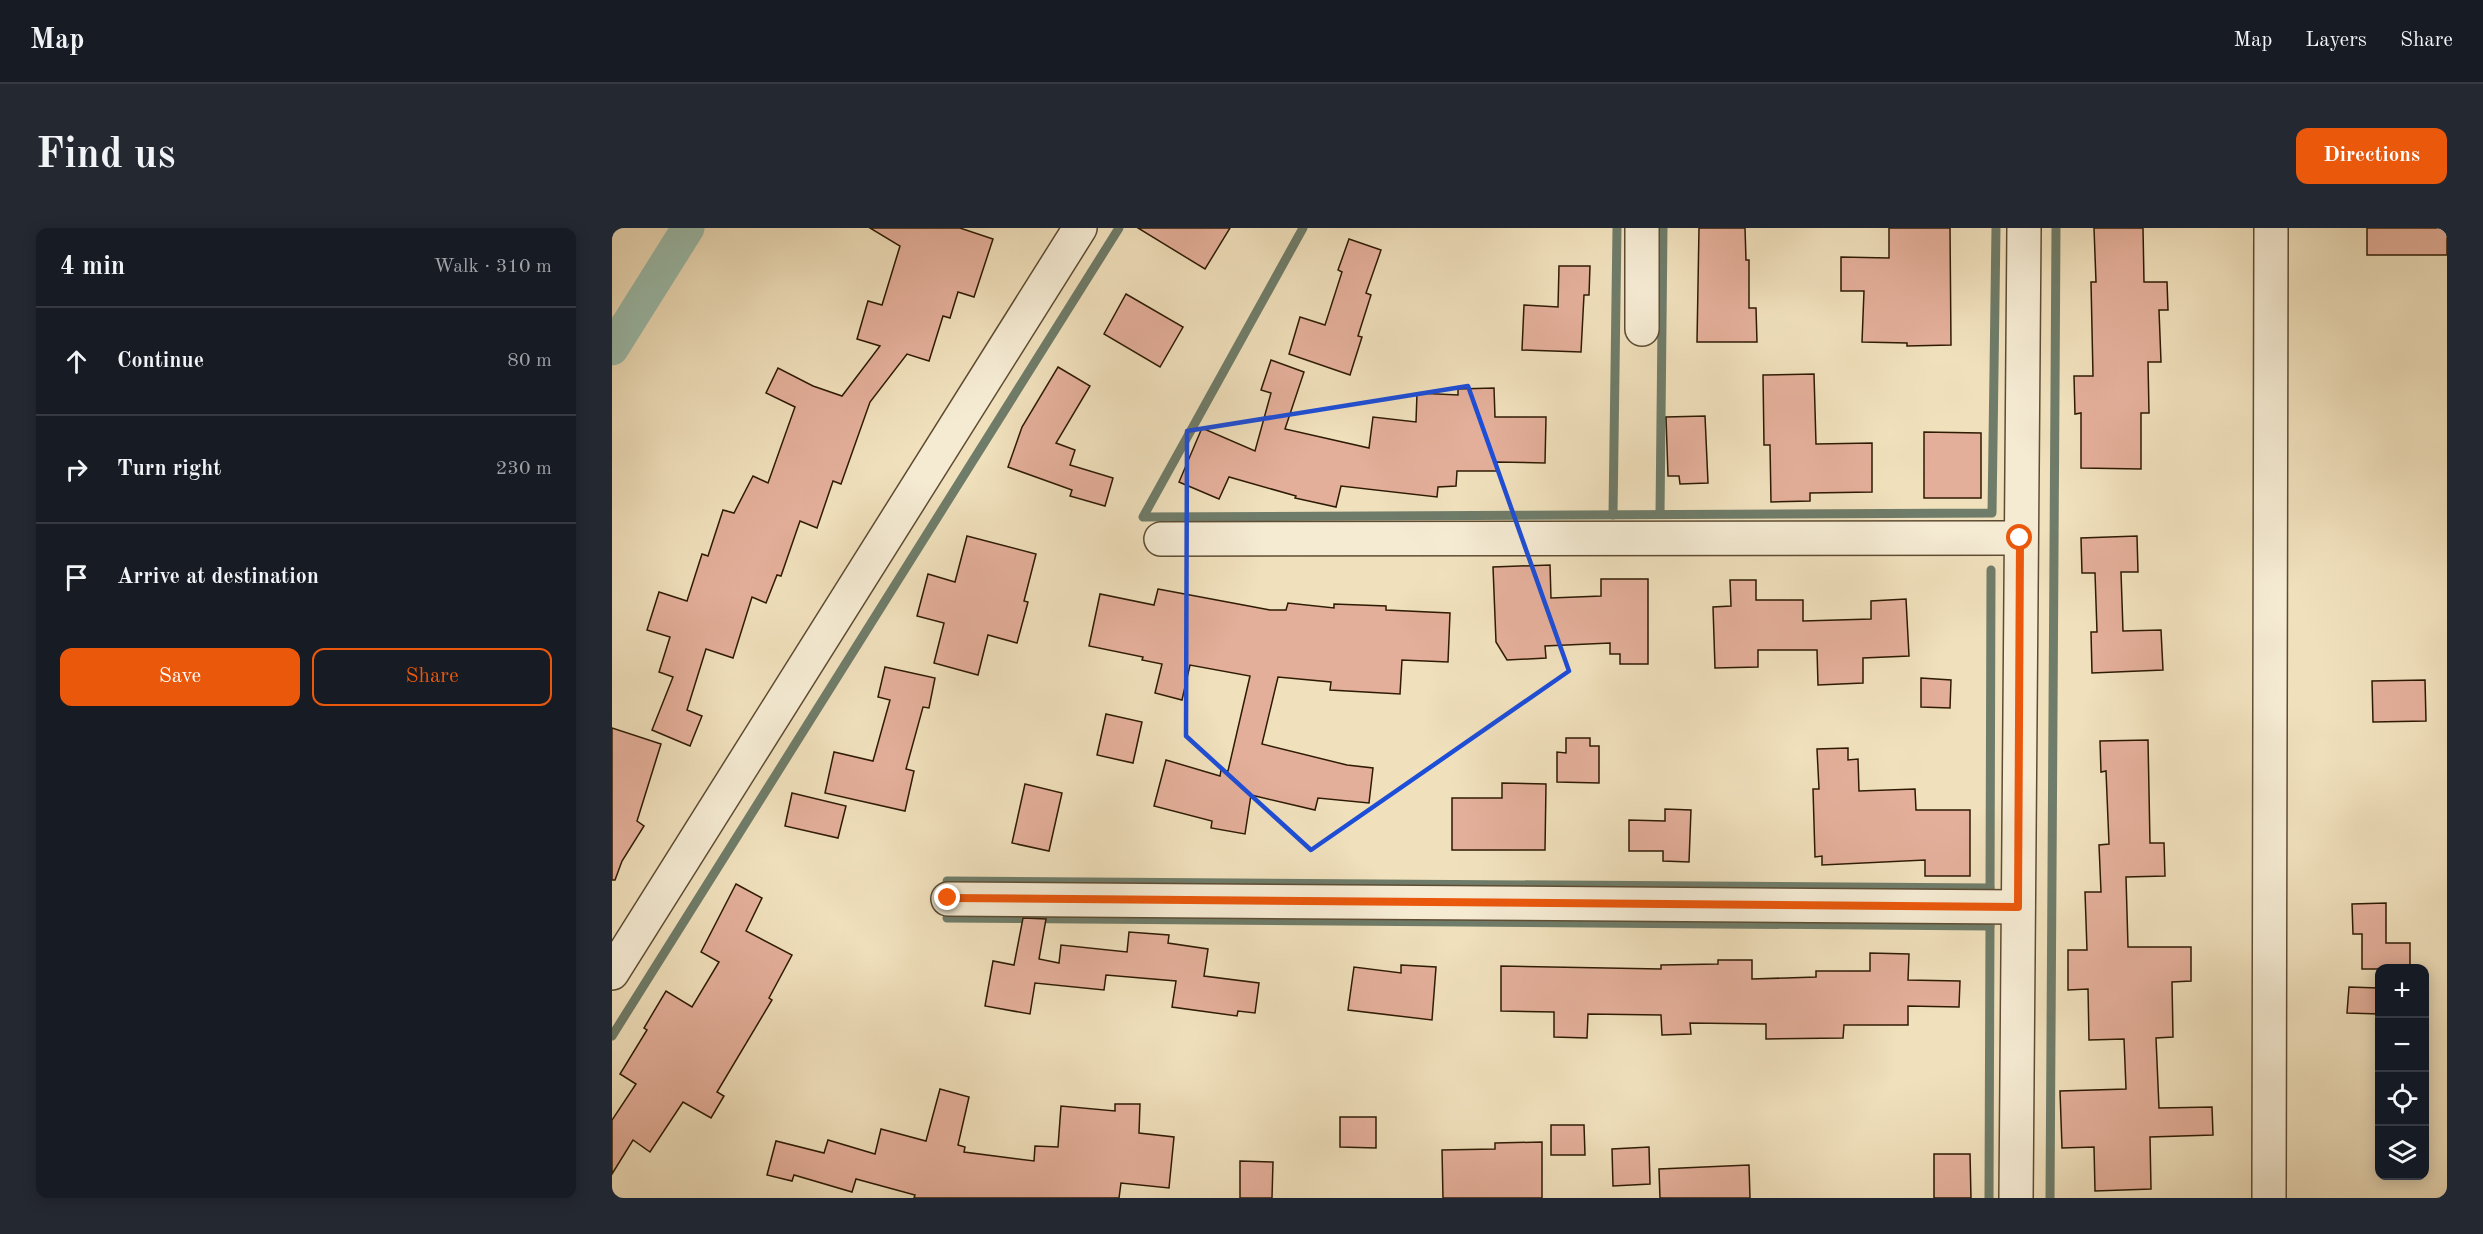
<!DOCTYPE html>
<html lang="en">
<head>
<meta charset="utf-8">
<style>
	:root { --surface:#171b24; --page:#242831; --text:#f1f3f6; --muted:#9ea1a6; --line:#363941; --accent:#ea580c }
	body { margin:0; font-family:"Old Standard TT",serif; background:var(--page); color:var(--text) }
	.controls { position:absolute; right:18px; bottom:18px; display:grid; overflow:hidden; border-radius:12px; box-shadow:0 3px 15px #0003 }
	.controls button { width:54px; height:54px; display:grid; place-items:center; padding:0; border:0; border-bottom:2px solid var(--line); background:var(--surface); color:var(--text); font:30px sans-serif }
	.stop { position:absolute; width:18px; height:18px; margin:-14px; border:4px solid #ea580c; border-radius:50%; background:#fff }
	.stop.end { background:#ea580c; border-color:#fff; box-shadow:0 2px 6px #0008 }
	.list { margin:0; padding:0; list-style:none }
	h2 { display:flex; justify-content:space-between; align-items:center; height:78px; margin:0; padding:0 24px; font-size:26px }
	h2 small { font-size:20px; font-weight:400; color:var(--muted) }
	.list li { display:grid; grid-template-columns:39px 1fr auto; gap:18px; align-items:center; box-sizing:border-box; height:108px; padding:0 24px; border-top:2px solid var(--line) }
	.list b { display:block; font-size:22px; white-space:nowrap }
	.list em { font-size:20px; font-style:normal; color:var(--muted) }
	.actions { display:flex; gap:12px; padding:18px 24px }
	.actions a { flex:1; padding:14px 0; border:2px solid var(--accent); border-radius:12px; text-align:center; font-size:21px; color:var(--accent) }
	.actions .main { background:var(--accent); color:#fff }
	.icon { flex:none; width:33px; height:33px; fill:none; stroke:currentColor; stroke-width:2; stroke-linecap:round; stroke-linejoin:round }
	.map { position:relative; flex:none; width:1835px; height:970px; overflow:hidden; border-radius:12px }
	header { display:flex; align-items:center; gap:36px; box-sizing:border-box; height:84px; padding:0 30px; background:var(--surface); border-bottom:2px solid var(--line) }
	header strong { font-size:28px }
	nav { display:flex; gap:33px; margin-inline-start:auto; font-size:21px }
	.intro { display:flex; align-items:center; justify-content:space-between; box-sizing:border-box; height:144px; padding:0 36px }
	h1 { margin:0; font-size:42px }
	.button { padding:15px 27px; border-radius:12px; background:var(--accent); color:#fff; font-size:21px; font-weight:700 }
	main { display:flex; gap:36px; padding:0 36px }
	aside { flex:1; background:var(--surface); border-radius:12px; box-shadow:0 3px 15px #0003 }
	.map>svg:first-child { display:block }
</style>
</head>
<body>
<header>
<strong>Map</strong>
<nav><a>Map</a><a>Layers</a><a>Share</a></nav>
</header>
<div class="intro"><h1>Find us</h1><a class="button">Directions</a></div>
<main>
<aside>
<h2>4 min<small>Walk · 310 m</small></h2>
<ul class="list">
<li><svg class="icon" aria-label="ahead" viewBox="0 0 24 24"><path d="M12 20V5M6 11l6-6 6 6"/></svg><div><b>Continue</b></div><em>80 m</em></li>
<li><svg class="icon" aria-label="right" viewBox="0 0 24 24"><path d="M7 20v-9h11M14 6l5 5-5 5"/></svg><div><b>Turn right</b></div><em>230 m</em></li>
<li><svg class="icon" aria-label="arrive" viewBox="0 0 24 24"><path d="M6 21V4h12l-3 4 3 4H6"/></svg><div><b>Arrive at destination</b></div></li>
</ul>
<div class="actions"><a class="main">Save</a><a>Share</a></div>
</aside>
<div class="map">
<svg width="1835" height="970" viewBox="0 0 1835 970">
	<rect width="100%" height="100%" fill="#f0e0bc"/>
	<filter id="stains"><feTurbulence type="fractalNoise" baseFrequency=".00333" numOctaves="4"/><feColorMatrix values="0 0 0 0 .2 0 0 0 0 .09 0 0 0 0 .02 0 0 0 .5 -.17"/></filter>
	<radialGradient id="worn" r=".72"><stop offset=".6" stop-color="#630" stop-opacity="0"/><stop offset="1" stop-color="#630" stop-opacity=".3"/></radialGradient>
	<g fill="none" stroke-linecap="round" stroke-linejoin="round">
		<g stroke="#6f7c69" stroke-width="9">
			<path d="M 691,0 L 531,289 L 1380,285 L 1384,0"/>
			<path d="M 1048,286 L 1051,0"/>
			<path d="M 1001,287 L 1005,0"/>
			<path d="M 335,653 L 1378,660"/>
			<path d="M 1378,665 L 1379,342"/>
			<path d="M 335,690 L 1378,698"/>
			<path d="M 0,808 L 507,0"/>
			<path d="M 1377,970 L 1378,695"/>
			<path d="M 1438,970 L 1444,0"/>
		</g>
		<path stroke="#9bbdac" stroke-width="33" d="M 0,121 L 76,0"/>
	</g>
	<g fill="#e4af9a" stroke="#2e1b04" stroke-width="1.5">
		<path d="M 258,0 L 348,0 L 381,11 L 362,69 L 346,64 L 338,90 L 331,88 L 317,133 L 295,126 L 258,174 L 229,256 L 221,253 L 205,300 L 188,293 L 169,348 L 165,347 L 154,375 L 140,369 L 121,430 L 94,421 L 75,482 L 90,488 L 78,518 L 40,502 L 61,449 L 47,444 L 58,409 L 35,402 L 47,364 L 75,373 L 90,326 L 96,328 L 111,282 L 122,285 L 141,248 L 156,255 L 183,179 L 154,165 L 166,140 L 201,158 L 230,168 L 268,118 L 245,111 L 256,73 L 270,77 L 288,18 Z"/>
		<path d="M 526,0 L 618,0 L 593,41 Z"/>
		<path d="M 1087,0 L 1133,0 L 1134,32 L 1137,32 L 1137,80 L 1144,80 L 1145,114 L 1085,114 Z"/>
		<path d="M 1277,0 L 1338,0 L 1339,117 L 1295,118 L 1295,115 L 1250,114 L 1252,63 L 1229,63 L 1229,29 L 1277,30 Z"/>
		<path d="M 1482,0 L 1531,0 L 1532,54 L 1555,54 L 1556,82 L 1547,82 L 1549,134 L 1536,134 L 1537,185 L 1529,185 L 1529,241 L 1469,240 L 1469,185 L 1463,186 L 1462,148 L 1481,148 L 1479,54 L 1484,54 Z"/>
		<rect x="1755" y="0" width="80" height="27"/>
		<path d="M 737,11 L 769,22 L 754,65 L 759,67 L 746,108 L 750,109 L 738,147 L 677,126 L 688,89 L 713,97 L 730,44 L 726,42 Z"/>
		<path d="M 947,38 L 978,38 L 977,67 L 972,67 L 969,124 L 910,122 L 912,77 L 946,79 Z"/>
		<path d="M 514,66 L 571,99 L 548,139 L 492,106 Z"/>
		<path d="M 659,132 L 692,144 L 673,201 L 757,220 L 761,189 L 804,194 L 805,165 L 846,167 L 846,161 L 882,160 L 883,189 L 934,189 L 933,235 L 884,234 L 885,243 L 845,243 L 844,258 L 826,259 L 825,269 L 729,258 L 724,279 L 683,270 L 684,268 L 617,249 L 607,271 L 567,254 L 590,200 L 643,223 L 659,165 L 649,162 Z"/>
		<path d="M 446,139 L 478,158 L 444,215 L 463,222 L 458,237 L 501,250 L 493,278 L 458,268 L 460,262 L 396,239 L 410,199 Z"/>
		<path d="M 1202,146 L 1204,216 L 1260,215 L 1260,264 L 1198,265 L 1198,273 L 1159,274 L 1158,217 L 1152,217 L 1151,147 Z"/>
		<path d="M 1093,188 L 1096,255 L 1068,256 L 1067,248 L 1056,248 L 1054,189 Z"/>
		<path d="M 1312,204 L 1369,205 L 1369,270 L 1312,270 Z"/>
		<path d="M 355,308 L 424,326 L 412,373 L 416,374 L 405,415 L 376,407 L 366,447 L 322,435 L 332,395 L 305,388 L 316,346 L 343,354 Z"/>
		<path d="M 1525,308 L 1526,344 L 1509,344 L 1511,403 L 1549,402 L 1551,442 L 1480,445 L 1479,404 L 1485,404 L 1483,345 L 1470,345 L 1469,310 Z"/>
		<path d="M 938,337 L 939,370 L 989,368 L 989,351 L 1036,351 L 1036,436 L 1008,436 L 1008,426 L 998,426 L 998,415 L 933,418 L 934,430 L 895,432 L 884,414 L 881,339 Z"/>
		<path d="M 1118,352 L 1144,352 L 1144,372 L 1191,372 L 1191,393 L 1259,391 L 1259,373 L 1294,371 L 1297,428 L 1251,430 L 1251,455 L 1206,457 L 1205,422 L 1146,422 L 1146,439 L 1103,440 L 1101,379 L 1119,378 Z"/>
		<path d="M 546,361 L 658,382 L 674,382 L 676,375 L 722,380 L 722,376 L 774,378 L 774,382 L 838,385 L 836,434 L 790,432 L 788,466 L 718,462 L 719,454 L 666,449 L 650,516 L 735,537 L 761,540 L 757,575 L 706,570 L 703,582 L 639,567 L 633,606 L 599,600 L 600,593 L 542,578 L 554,532 L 608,548 L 609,542 L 616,543 L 638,448 L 578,437 L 570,472 L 543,465 L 550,436 L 530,432 L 531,429 L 477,418 L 488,366 L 542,377 Z"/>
		<path d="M 273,439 L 323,450 L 317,480 L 311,479 L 294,541 L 302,543 L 293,583 L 213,565 L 222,524 L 261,533 L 278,472 L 266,469 Z"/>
		<path d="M 1309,450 L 1339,452 L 1338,480 L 1309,479 Z"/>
		<path d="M 1813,452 L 1814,493 L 1761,494 L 1760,453 Z"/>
		<path d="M 494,486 L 530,494 L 521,535 L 485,527 Z"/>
		<path d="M 0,500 L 49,516 L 25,593 L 32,598 L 10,633 L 3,652 L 0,652 Z"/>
		<path d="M 954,510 L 978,510 L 978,518 L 987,518 L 987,555 L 945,554 L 945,524 L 954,525 Z"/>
		<path d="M 1536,512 L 1538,615 L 1552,615 L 1553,648 L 1514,649 L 1516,719 L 1579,719 L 1579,753 L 1560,754 L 1561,809 L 1544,810 L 1547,880 L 1600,879 L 1601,907 L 1538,909 L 1539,961 L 1483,963 L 1482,919 L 1450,920 L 1448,863 L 1514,861 L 1512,811 L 1477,812 L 1476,761 L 1456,762 L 1456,722 L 1475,722 L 1473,664 L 1489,664 L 1487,617 L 1497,616 L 1494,543 L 1489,544 L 1488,513 Z"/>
		<path d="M 1236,520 L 1236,532 L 1246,531 L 1247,563 L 1303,561 L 1304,582 L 1358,582 L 1358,648 L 1313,648 L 1313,632 L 1210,637 L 1210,628 L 1203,629 L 1201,561 L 1207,561 L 1205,521 Z"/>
		<path d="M 890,555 L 934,556 L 933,622 L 840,622 L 840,570 L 890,570 Z"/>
		<path d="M 413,556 L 450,565 L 437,623 L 400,615 Z"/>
		<path d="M 180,565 L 234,578 L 226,610 L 173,598 Z"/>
		<path d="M 1053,581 L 1079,582 L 1077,634 L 1051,633 L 1051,623 L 1017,623 L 1017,592 L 1053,593 Z"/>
		<path d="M 124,656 L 150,670 L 134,703 L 180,727 L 157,770 L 160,772 L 105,864 L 112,868 L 99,890 L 71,874 L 38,924 L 21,912 L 0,946 L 0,892 L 24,856 L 8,846 L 35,802 L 32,800 L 54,763 L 80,779 L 107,734 L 89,724 Z"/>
		<path d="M 1774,675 L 1774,715 L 1798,715 L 1798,741 L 1750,741 L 1750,706 L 1741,706 L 1740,676 Z"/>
		<path d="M 411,690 L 434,691 L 427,731 L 447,735 L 449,717 L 515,724 L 517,704 L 557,707 L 556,715 L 596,721 L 592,748 L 647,755 L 643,785 L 626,783 L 625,788 L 560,779 L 564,753 L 494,747 L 492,762 L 423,755 L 418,786 L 373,778 L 381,733 L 402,737 Z"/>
		<path d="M 1258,725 L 1297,726 L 1296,752 L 1348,753 L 1347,779 L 1296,778 L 1296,797 L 1232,797 L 1231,810 L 1154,811 L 1154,796 L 1078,795 L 1079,806 L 1050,807 L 1049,787 L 976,786 L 975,810 L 942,809 L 942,784 L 889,783 L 889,738 L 1049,741 L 1049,737 L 1106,736 L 1106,732 L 1140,732 L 1140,751 L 1204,749 L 1204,743 L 1258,743 Z"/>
		<path d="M 789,737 L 824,739 L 820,792 L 736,782 L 742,739 L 789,745 Z"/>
		<path d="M 1737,759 L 1767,760 L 1767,786 L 1735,785 Z"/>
		<path d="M 328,861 L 357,869 L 346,917 L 353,919 L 352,924 L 422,933 L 423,918 L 446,919 L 449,878 L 503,883 L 503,876 L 528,876 L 527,905 L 562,909 L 557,960 L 509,955 L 507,970 L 302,970 L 303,967 L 244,951 L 240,964 L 182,947 L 180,953 L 155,947 L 164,913 L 212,925 L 216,912 L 263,926 L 269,901 L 314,913 Z"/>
		<path d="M 728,889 L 764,889 L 764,920 L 728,919 Z"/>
		<path d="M 939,897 L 972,897 L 973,927 L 939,927 Z"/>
		<path d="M 930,914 L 930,970 L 831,970 L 830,922 L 883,921 L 883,915 Z"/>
		<path d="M 1037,919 L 1038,956 L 1001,958 L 1000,921 Z"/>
		<path d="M 1322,926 L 1358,926 L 1359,970 L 1322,970 Z"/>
		<path d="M 628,933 L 661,934 L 660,970 L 628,970 Z"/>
		<path d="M 1137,937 L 1138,970 L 1048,970 L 1047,941 Z"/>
	</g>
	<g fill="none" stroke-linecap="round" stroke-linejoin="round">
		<defs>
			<g id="street">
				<path d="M 1030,101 L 1030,0"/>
				<path d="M 549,311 L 1408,310"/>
				<path d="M 336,671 L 1406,679"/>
				<path d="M 0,745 L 468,0"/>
				<path d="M 1404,970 L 1412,0"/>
				<path d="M 1657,970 L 1659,0"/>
			</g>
		</defs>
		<use href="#street" stroke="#5e4c32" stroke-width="36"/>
		<use href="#street" stroke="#f5ebd3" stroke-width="33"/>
	</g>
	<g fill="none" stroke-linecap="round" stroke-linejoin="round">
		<path stroke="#ea580c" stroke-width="8" d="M 336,670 L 1406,679 L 1408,310"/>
	</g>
	<path fill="none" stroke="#1d4ed8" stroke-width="4.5" stroke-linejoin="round" d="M 856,158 L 957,443 L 699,622 L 574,508 L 575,203 Z"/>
	<rect width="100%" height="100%" filter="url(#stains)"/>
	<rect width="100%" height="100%" fill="url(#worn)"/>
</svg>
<div class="controls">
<button>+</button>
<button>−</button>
<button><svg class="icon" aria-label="locate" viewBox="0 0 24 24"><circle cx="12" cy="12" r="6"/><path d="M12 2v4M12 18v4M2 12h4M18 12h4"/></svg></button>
<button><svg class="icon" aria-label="layers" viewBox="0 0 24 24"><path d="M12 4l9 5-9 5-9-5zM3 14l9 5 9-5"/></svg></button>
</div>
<div class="stop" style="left:1408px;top:310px"></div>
<div class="stop end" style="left:336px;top:670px"></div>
</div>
</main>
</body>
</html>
